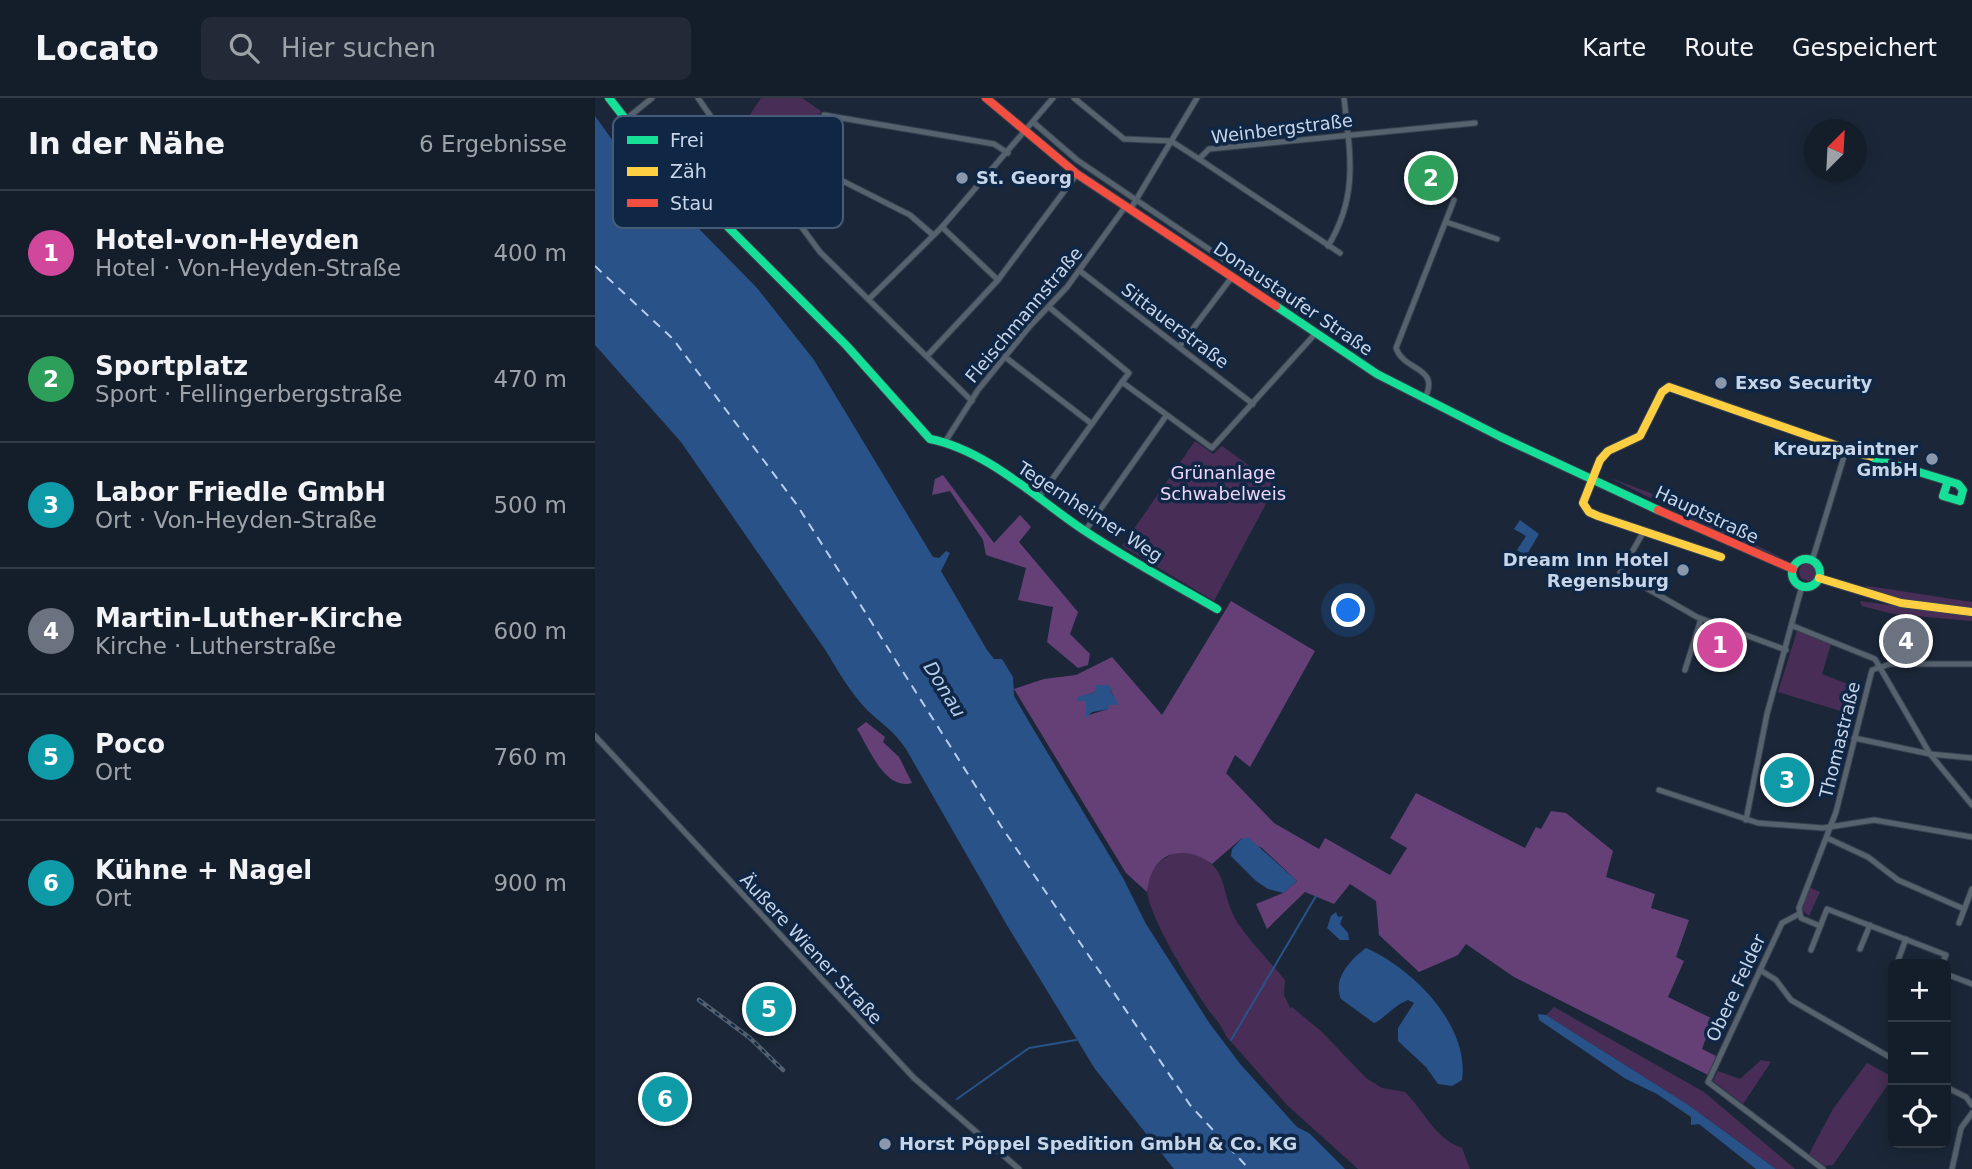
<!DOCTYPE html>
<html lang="de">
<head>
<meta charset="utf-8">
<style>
	:root { --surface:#141d2a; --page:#212a36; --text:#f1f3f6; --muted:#9da2a8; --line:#333b47; --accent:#8b98ab }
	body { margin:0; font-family:"DejaVu Sans",sans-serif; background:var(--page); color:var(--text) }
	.controls { position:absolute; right:21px; bottom:21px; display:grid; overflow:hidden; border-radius:10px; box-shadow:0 4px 18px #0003 }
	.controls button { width:63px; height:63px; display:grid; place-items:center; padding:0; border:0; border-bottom:2px solid var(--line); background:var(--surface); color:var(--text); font:35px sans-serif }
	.compass { position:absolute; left:1209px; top:21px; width:63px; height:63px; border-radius:50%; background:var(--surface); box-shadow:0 4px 18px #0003; rotate:24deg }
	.you { position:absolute; left:754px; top:513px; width:24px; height:24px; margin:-18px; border:5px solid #fff; border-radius:50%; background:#1a73e8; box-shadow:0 0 0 10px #1a73e833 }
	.badge { display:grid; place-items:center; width:46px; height:46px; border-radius:50%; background:var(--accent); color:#fff; font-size:23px; font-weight:700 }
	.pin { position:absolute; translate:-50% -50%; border:4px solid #fff; box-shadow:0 2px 7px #0006 }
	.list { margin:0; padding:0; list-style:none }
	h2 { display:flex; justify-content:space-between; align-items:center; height:91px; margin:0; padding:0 28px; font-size:30px }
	h2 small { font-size:23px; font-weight:400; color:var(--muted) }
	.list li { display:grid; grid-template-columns:46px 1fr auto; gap:21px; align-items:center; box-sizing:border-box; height:126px; padding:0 28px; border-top:2px solid var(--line) }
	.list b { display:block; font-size:26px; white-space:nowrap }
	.list p { margin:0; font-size:23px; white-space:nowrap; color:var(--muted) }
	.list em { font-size:23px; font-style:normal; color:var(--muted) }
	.icon { flex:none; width:38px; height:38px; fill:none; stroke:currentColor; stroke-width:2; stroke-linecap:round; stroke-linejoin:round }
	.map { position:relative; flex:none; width:1377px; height:1071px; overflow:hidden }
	header { display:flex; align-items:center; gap:42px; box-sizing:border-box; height:98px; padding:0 35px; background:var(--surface); border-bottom:2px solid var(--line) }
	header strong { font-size:33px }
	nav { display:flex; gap:38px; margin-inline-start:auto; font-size:24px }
	.search { width:490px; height:63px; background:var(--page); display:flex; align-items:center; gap:18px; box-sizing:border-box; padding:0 24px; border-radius:10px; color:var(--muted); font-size:26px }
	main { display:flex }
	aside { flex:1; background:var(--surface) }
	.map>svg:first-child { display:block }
</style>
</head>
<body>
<header>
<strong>Locato</strong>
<div class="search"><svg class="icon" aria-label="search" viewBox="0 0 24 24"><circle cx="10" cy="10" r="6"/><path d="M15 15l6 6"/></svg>Hier suchen</div>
<nav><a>Karte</a><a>Route</a><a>Gespeichert</a></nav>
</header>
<main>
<aside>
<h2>In der Nähe<small>6 Ergebnisse</small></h2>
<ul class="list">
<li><span class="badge" style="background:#d1479c">1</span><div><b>Hotel-von-Heyden</b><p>Hotel · Von-Heyden-Straße</p></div><em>400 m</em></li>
<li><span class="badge" style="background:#2e9e5b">2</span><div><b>Sportplatz</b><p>Sport · Fellingerbergstraße</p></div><em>470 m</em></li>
<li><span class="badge" style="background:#0f9aa8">3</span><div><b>Labor Friedle GmbH</b><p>Ort · Von-Heyden-Straße</p></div><em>500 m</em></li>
<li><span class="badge" style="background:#6b7280">4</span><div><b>Martin-Luther-Kirche</b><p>Kirche · Lutherstraße</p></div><em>600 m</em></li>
<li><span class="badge" style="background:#0f9aa8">5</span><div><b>Poco</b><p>Ort</p></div><em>760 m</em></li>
<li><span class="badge" style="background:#0f9aa8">6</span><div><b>Kühne + Nagel</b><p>Ort</p></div><em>900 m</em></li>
</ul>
</aside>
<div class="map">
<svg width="1377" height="1071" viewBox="0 0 1377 1071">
	<rect width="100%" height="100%" fill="#1b2738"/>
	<g fill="#482e56">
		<path d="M 166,0 L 207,0 L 226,13 L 215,54 L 216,69 L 185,99 L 143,50 L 162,35 L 162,25 L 154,18 Z"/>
		<path d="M 815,60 L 864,72 L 857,100 L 808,88 Z"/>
		<path d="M 600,343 L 618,356 L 627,348 L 681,387 L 619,503 L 527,448 Z"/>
		<path d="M 1015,380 L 1053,394 L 1191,462 L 1118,431 Z"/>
		<circle cx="1213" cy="474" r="9"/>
		<path d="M 1273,488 L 1377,504 L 1377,509 C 1342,506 1302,505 1270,489 Z"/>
		<path d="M 1265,503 L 1377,518 L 1377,523 L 1298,516 L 1267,508 Z"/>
		<path d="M 1202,533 L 1236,546 L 1227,576 L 1266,591 L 1259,617 L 1183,594 Z"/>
		<path d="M 584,753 C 640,763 621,792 644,827 C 658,847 675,864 690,882 L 689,897 L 695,910 L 697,909 L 727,934 L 771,980 L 787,990 L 810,994 C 830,1014 839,1040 867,1050 L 875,1071 L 763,1071 L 692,1007 L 631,938 C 626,925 617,918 610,907 C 594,882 554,820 552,792 C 551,771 568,760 584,753 Z"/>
		<path d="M 1214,789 L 1225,794 L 1214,818 L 1207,812 Z"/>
		<path d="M 959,909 L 1109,994 L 1200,1071 L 1181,1071 L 1092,1006 L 951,917 Z"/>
		<path d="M 1166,962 L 1176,964 L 1148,1006 L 1118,983 L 1123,973 L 1145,981 Z"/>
		<path d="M 1272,965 L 1298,979 L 1238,1067 L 1230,1068 L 1214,1056 L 1238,1011 Z"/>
	</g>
	<g fill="#654077" fill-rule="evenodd">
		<path d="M 348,377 L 399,445 L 425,417 L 436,429 L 424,444 L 483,514 L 475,536 L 495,556 L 493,567 L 483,570 L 452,544 L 458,509 L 423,502 L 431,470 L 391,457 L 388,442 L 355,393 L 337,397 L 340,381 Z"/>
		<path d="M 636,503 L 720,553 L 655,669 L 640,657 L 631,675 L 679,725 L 724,751 L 730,740 L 795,777 L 812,750 L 795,740 L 821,695 L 930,750 L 941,729 L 946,731 L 956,713 L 971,715 L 1018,753 L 1011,779 L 1060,796 L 1056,810 L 1094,822 L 1081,859 L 1089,863 L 1073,899 L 1118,921 L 1107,951 L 1121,958 L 1113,977 L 919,879 L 871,846 L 863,857 L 824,874 L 784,837 L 781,803 L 755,786 L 739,806 L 710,794 L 672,831 L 661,806 L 688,795 L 702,783 L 667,750 L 647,740 L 617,766 C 586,744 556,755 552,794 L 531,775 L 419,591 L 449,581 L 481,577 L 517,559 L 567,617 ZM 507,587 L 513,587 L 523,607 L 513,607 L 513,611 L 491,618 L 491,603 L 485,599 L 500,594 Z"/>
		<path d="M 271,624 L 290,639 L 288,644 L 304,659 L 317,685 C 290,693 274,650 262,631 Z"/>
	</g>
	<g fill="#295289">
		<path d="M 0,18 L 18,43 L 162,190 L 219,262 L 338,459 L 344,460 L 351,453 L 355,455 L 346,473 L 392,552 L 399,561 L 407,561 L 418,579 L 419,598 L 434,624 L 528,780 L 551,826 L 615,926 L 646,967 L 702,1029 L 714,1035 L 750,1071 L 579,1071 L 500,971 L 413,829 L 311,651 C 300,634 286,625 272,612 C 255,594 243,573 231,553 L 86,344 L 0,247 Z"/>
		<path d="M 925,422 L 944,436 L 931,458 L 922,452 L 931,438 L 919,431 Z"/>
		<path d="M 501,587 L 513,587 L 518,591 L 515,592 L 524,607 L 513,607 L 514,611 L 497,614 L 491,620 L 491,603 L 483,603 L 483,599 L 500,594 Z"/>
		<path d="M 647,740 L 654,740 L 702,783 L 688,795 L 673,791 L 661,783 L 636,758 L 637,751 Z"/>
		<path d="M 741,814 L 743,819 L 748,818 L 745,826 L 753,835 L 754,842 L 745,842 L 732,830 L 736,818 Z"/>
		<path d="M 771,850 C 817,870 875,927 867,982 L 857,988 L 843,986 L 831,969 L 803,943 L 803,930 L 819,905 L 813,902 C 798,908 788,922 779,925 L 746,901 C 737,881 756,861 771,850 Z"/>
		<path d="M 943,916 L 951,917 L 1092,1006 L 1181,1071 L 1161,1071 L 1104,1026 L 1096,1027 L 1096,1019 L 1062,996 L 1031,981 L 944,922 Z"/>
	</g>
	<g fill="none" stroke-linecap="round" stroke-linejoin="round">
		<g stroke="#295289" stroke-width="2">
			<path d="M 636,942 L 721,798"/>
			<path d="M 362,1001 L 434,950 L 481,942"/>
		</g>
		<path stroke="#b4cef0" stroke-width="2" stroke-dasharray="9 7" stroke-linecap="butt" d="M 0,168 L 78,241 L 202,407 L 406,728 L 595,1007 L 654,1071"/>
		<defs>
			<g id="street">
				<path d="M 103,0 L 139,52 L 176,98 L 197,116 L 225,154 L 377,303"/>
				<path d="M 479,0 L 529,41 L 576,43 L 604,61 L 614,51 L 880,25"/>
				<path d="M 30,22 L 57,0"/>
				<path d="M 438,24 L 482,62 L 710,216"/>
				<path d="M 604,61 L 745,155"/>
				<path d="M 535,112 L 602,0"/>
				<path d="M 851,124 L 902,141"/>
				<path d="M 347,129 L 403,182"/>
				<path d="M 338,137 L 315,117 L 222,70 L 218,64 L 229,17 L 399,46 L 413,55"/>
				<path d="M 733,148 C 764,97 755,56 749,0"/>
				<path d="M 485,173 L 658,306"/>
				<path d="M 275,200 L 347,129 L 458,0"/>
				<path d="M 454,209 L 534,275 L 527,284 L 617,350 L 720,236"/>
				<path d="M 584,249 L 637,179"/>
				<path d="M 332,258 L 403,182 L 482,76"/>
				<path d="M 410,259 L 497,326"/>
				<path d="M 829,302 C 847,268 809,274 801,250 L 859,102"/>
				<path d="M 350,344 L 383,292 L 435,228 L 472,189 L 530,109"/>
				<path d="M 443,401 L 527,284"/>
				<path d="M 490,433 L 571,318"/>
				<path d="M 1049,433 L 1025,475 L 1102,519 L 1191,552"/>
				<path d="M 1217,463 L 1251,352"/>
				<path d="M 1198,528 L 1280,561 L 1335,656 L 1377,707"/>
				<path d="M 1090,572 L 1106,521"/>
				<path d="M 0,638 L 319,980 L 424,1071"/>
				<path d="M 1259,640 L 1335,656 L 1377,660"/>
				<path d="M 1064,692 L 1163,725 L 1228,730 L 1279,722 L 1377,739"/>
				<path d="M 1151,722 L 1172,616 L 1207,488"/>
				<path d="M 1232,740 L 1273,759 L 1303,782 L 1369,811"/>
				<path d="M 1204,816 L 1187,825 L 1113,984 L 1228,1071"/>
				<path d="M 1364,825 L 1377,791"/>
				<path d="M 1225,828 L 1206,820 L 1204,810 L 1241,714 L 1277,572 L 1295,566 L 1377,566"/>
				<path d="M 1265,851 L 1275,827"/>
				<path d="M 1216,852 L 1232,811 L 1351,857 L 1347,866"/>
				<path d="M 1302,865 L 1311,841"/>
				<path d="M 1165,872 L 1181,882 L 1196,902 L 1298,961"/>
				<path d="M 1351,876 L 1377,886"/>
				<path d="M 1351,989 L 1371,999 L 1377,1007"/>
				<path d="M 1357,1071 L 1366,1030 L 1377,1015"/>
			</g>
			<g id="fast">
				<path d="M 14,0 L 50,46 L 251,247 L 335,341 C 391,352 441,400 487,431 C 530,460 577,485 622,511"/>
				<path d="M 681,208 L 782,276 L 906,339 L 1063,412"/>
				<path d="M 1275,359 L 1363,386 L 1368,392 L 1365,403 L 1348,398 L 1353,383"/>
				<circle cx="1211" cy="475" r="14"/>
			</g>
			<g id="slow">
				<path d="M 1126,459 L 1003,418 L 994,414 L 988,405 L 1005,362 L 1013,353 L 1045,338 L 1067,294 L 1074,289 L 1275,359"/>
				<path d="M 1224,480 L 1306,505 L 1377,514"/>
			</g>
			<g id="jam">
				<path d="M 391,0 L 482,76 L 681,208"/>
				<path d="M 1063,412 L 1198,471"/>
			</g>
		</defs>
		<use href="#street" stroke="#38414f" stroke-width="7"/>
		<use href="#fast" stroke="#38414f" stroke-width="10"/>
		<use href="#slow" stroke="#38414f" stroke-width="10"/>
		<use href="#jam" stroke="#38414f" stroke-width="10"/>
		<use href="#street" stroke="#57626f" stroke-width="5"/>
		<use href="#fast" stroke="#16e098" stroke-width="8"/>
		<use href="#slow" stroke="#ffcf43" stroke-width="8"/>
		<use href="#jam" stroke="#f24e42" stroke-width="8"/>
		<defs>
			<path id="rail" d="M 104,902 L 155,940 L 188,972"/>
		</defs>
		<use href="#rail" stroke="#56606e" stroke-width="4.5"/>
		<use href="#rail" stroke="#0f2644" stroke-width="2" stroke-dasharray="5" stroke-linecap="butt"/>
	</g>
	<g fill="#8b98ab" stroke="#0f2644" stroke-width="2.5">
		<circle cx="367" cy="80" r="7"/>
		<circle cx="1126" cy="285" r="7"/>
		<circle cx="1337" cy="361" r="7"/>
		<circle cx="1088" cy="472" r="7"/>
		<circle cx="290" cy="1046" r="7"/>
	</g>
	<g text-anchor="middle" stroke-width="7" stroke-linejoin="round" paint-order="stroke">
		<g font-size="18" fill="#c7d5e9" stroke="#0f2644">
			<text transform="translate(687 31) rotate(-7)" y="6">Weinbergstraße</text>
			<text transform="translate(698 201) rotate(34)" y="6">Donaustaufer Straße</text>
			<text transform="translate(429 217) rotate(-50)" y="6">Fleischmannstraße</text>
			<text transform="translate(580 228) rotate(37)" y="6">Sittauerstraße</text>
			<text transform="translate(495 414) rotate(33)" y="6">Tegernheimer Weg</text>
			<text transform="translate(1112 417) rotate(25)" y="6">Hauptstraße</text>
			<text transform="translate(1245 642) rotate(-76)" y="6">Thomastraße</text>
			<text transform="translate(216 851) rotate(47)" y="6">Äußere Wiener Straße</text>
			<text transform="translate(1141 890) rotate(-65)" y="6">Obere Felder</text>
		</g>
		<g font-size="18" font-weight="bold" fill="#c7d5e9" stroke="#0f2644" text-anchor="start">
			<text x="381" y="86">St. Georg</text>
			<text x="1140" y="291">Exso Security</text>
			<text x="1323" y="357" text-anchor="end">Kreuzpaintner<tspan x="1323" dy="21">GmbH</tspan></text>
			<text x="1074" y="468" text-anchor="end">Dream Inn Hotel<tspan x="1074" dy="21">Regensburg</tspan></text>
			<text x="304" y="1052">Horst Pöppel Spedition GmbH &amp; Co. KG</text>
		</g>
		<g font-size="18" fill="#efd5f9" stroke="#0f2644">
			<text x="628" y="381">Grünanlage<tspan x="628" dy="21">Schwabelweis</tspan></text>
		</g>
		<g font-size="19" font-style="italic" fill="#b4cef0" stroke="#0f2644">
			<text transform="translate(350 591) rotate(58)" y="7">Donau</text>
		</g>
	</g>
	<rect x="18" y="18" width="230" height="112" rx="10" fill="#0f2644" stroke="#465b76" stroke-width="2"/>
	<rect x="32" y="38" width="31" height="8" fill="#16e098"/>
	<rect x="32" y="69" width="31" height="9" fill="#ffcf43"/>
	<rect x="32" y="101" width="31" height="8" fill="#f24e42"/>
	<g font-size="19" fill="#c7d5e9">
		<text x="75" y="49">Frei</text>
		<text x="75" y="80">Zäh</text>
		<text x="75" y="112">Stau</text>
	</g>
</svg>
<div class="controls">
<button>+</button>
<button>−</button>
<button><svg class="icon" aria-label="locate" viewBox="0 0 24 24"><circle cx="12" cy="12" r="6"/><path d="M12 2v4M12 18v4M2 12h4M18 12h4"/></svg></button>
</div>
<svg class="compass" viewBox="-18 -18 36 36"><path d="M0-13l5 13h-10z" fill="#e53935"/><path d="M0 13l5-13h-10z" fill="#9da2a8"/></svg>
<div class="you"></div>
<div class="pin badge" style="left:1125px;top:547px;background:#d1479c">1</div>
<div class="pin badge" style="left:836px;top:80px;background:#2e9e5b">2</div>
<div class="pin badge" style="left:1192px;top:682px;background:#0f9aa8">3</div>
<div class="pin badge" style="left:1311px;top:543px;background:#6b7280">4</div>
<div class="pin badge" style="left:174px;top:911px;background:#0f9aa8">5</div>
<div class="pin badge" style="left:70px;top:1001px;background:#0f9aa8">6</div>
</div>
</main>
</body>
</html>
